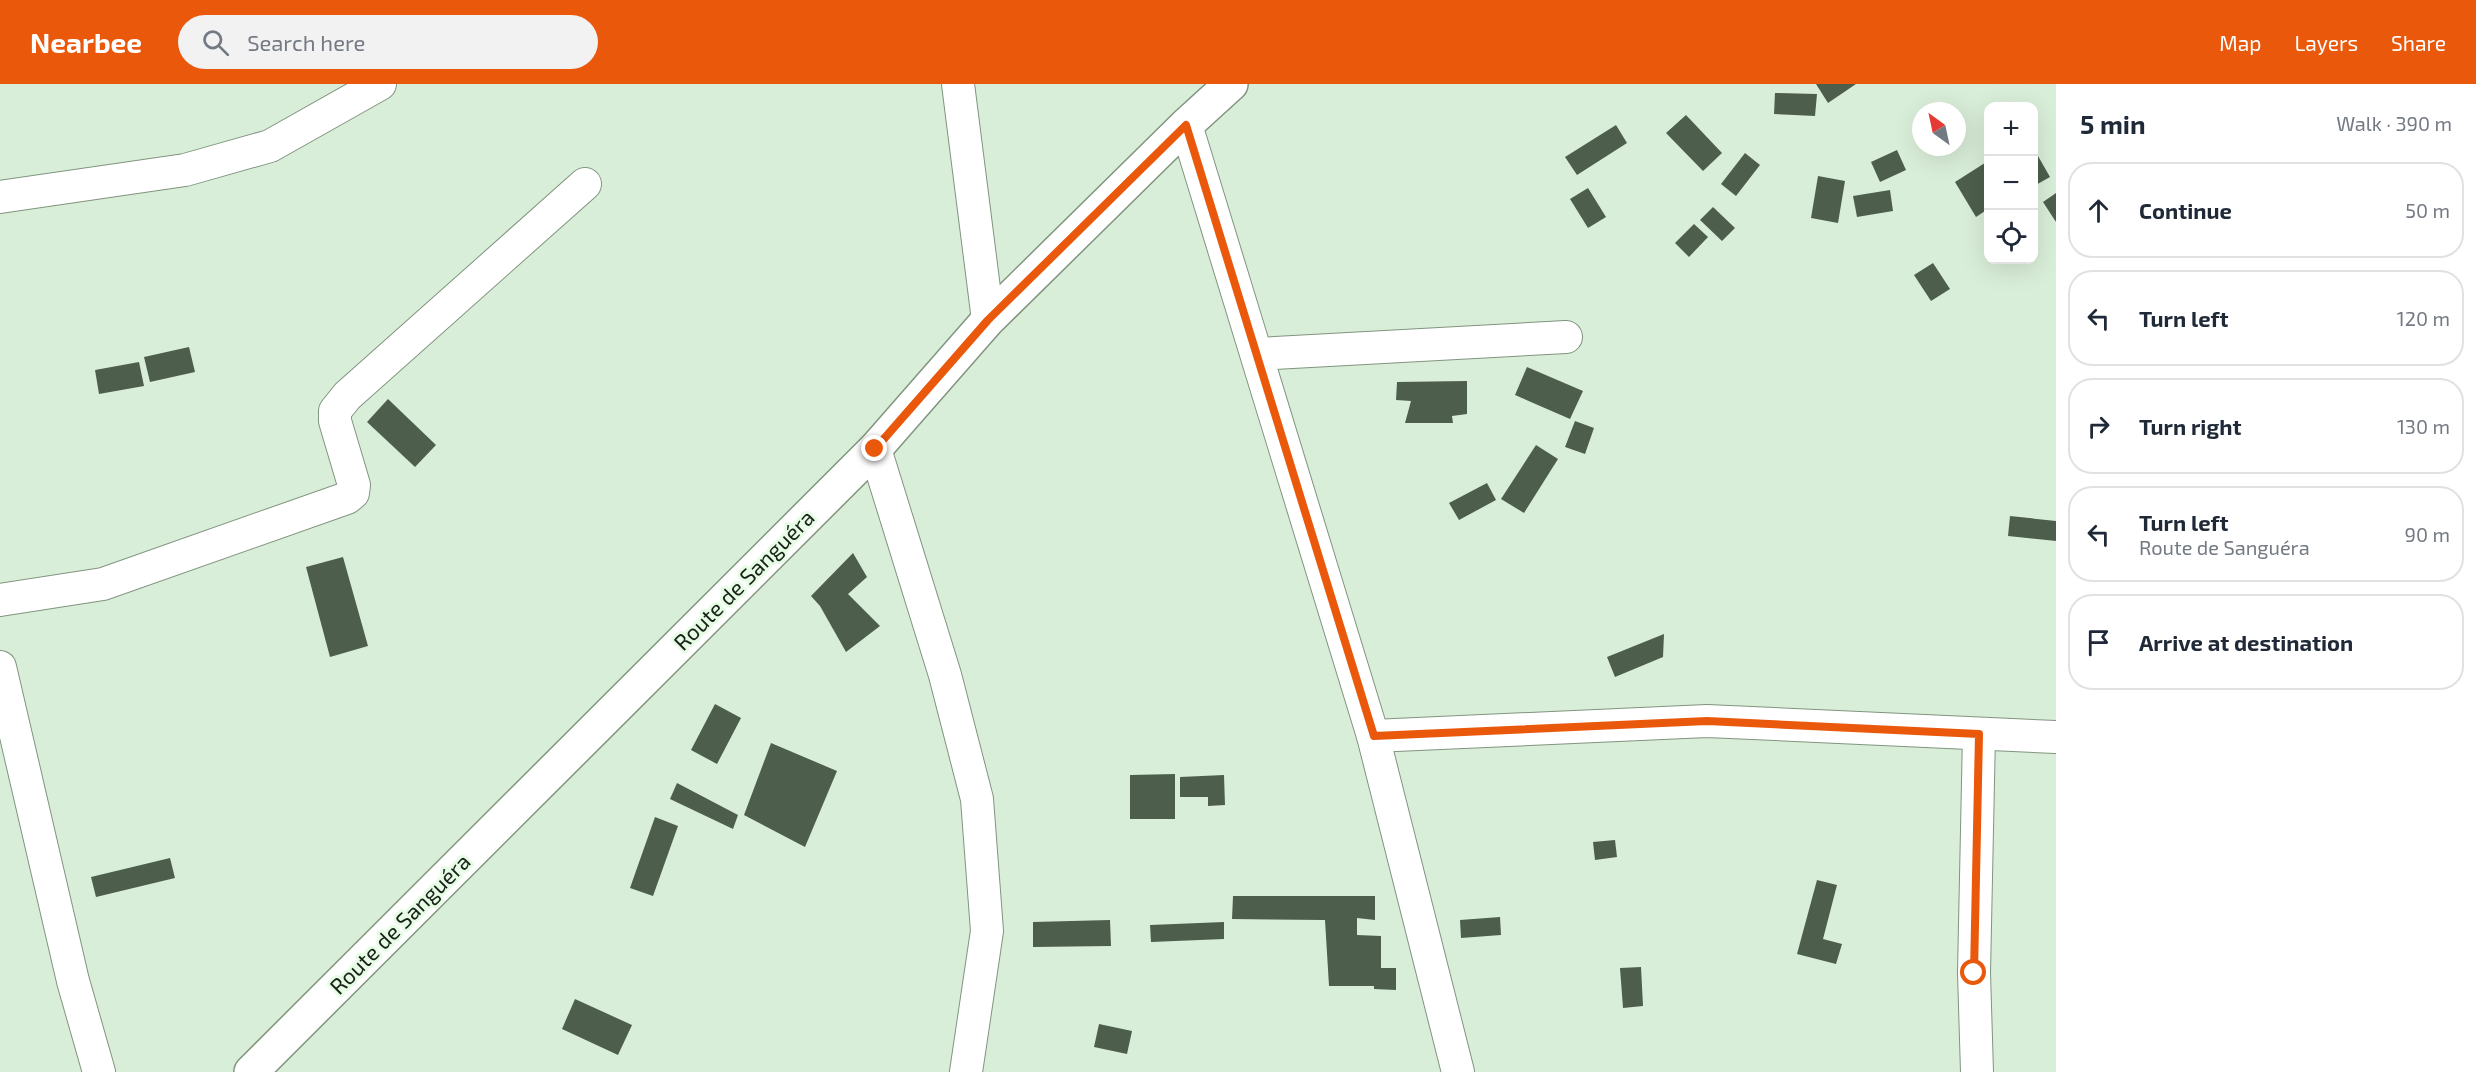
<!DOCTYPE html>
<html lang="en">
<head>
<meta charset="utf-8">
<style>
	:root { --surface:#fff; --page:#f2f2f3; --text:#1f2937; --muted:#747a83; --line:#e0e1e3; --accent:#ea580c }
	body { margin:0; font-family:"Exo 2",sans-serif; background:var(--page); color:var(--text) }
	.controls { position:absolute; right:18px; top:18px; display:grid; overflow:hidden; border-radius:12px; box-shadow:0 6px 24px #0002 }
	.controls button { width:54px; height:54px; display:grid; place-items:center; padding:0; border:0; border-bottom:2px solid var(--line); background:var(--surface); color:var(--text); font:30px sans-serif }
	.compass { position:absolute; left:1912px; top:18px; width:54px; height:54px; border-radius:50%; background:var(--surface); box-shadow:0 6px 24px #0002; rotate:327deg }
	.stop { position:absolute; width:18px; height:18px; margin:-14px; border:4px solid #ea580c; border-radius:50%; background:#fff }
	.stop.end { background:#ea580c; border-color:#fff; box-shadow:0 2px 6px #0008 }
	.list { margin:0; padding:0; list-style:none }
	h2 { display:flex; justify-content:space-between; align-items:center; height:78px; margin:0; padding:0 24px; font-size:26px }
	h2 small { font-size:20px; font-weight:400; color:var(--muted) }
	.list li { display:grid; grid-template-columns:39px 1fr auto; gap:18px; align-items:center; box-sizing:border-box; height:96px; margin:0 12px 12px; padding:0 12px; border:2px solid var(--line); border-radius:24px }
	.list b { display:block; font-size:22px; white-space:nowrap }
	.list p { margin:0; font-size:20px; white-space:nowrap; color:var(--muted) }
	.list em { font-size:20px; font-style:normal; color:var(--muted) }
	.icon { flex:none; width:33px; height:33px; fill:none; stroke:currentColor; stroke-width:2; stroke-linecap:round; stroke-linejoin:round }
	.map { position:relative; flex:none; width:2056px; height:988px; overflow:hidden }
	header { display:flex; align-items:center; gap:36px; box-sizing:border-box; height:84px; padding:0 30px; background:var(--accent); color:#fff }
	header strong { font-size:28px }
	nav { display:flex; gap:33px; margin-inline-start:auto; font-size:21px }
	.search { width:420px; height:54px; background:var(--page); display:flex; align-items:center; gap:15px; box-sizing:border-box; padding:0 21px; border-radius:33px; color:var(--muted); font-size:22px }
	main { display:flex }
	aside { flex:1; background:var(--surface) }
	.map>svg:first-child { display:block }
</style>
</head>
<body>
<header>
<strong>Nearbee</strong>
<div class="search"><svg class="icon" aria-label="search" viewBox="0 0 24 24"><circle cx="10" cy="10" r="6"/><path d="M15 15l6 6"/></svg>Search here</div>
<nav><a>Map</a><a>Layers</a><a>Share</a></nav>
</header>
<main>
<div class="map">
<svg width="2056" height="988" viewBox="0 0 2056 988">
	<rect width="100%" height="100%" fill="#d9eed8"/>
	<g fill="#4d5f4c">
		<path d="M 1816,0 L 1856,0 L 1828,19 Z"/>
		<path d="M 1775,9 L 1817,10 L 1815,32 L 1774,30 Z"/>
		<path d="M 1686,31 L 1722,69 L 1703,87 L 1666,49 Z"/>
		<path d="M 1616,41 L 1627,59 L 1577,91 L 1565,73 Z"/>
		<path d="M 2034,65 L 2050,93 L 2034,102 Z"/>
		<path d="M 1897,66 L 1906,86 L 1880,98 L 1871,78 Z"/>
		<path d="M 1745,69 L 1760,81 L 1736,112 L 1721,100 Z"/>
		<path d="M 1988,77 L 1988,125 L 1976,133 L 1955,98 Z"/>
		<path d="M 1818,92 L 1845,97 L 1838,139 L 1811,134 Z"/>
		<path d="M 1588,104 L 1606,133 L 1588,144 L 1570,115 Z"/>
		<path d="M 1890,106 L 1893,127 L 1857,133 L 1853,112 Z"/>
		<path d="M 2056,109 L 2056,138 L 2043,118 Z"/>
		<path d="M 1713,123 L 1735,144 L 1722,157 L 1700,136 Z"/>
		<path d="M 1694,140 L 1708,153 L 1689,173 L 1675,159 Z"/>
		<path d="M 1933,179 L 1950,205 L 1931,217 L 1914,191 Z"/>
		<path d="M 189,263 L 195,288 L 150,298 L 144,273 Z"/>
		<path d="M 139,278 L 144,302 L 99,310 L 95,286 Z"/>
		<path d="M 1527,283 L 1583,307 L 1570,335 L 1515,311 Z"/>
		<path d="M 1467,297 L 1467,330 L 1452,332 L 1453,339 L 1405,339 L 1411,317 L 1396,316 L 1397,298 Z"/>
		<path d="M 388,315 L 436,361 L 415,383 L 367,338 Z"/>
		<path d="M 1575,337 L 1594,344 L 1585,370 L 1565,363 Z"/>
		<path d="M 1536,361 L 1558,375 L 1524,429 L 1501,415 Z"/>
		<path d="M 1487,399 L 1496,416 L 1459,436 L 1449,419 Z"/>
		<path d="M 2010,432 L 2056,437 L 2056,457 L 2008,452 Z"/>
		<path d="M 853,469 L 867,493 L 848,510 L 880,542 L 846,568 L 820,522 L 811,512 Z"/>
		<path d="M 343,473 L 368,562 L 330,573 L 306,483 Z"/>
		<path d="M 1664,550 L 1663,573 L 1615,593 L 1607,573 Z"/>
		<path d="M 715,620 L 741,634 L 717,680 L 691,666 Z"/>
		<path d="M 771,659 L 837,687 L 805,763 L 744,731 Z"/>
		<path d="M 1175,690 L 1175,735 L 1130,735 L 1130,691 Z"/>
		<path d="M 1224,691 L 1225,721 L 1208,722 L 1208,713 L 1180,713 L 1180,693 Z"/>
		<path d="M 677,699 L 738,731 L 733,745 L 670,715 Z"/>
		<path d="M 655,733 L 678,742 L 653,812 L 630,804 Z"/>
		<path d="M 1615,756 L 1617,773 L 1595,776 L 1593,758 Z"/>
		<path d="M 170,774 L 175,794 L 96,813 L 91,793 Z"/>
		<path d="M 1817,796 L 1837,801 L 1823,855 L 1842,860 L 1836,880 L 1797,870 Z"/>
		<path d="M 1233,812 L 1375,812 L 1375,836 L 1357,834 L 1357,851 L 1381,852 L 1381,884 L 1396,884 L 1396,906 L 1374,905 L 1374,902 L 1329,902 L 1325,836 L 1232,835 Z"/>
		<path d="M 1500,833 L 1501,851 L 1461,854 L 1460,836 Z"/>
		<path d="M 1110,836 L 1111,862 L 1033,863 L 1033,838 Z"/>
		<path d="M 1224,838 L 1224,855 L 1151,858 L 1150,841 Z"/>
		<path d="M 1641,883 L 1643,922 L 1623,924 L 1620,884 Z"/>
		<path d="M 575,915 L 632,941 L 618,971 L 562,945 Z"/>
		<path d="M 1099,940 L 1132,947 L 1127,970 L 1094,963 Z"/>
	</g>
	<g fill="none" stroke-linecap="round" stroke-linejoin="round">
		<defs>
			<g id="street">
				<path d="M 958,0 L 988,236"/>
				<path d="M 1186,41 L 1373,652 L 1458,988"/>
				<path d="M 0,113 L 185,86 L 270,62 L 380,0"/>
				<path d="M 1257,270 L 1566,253"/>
				<path d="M 875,365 L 945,591 L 977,715 L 987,847 L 966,988"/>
				<path d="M 0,516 L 103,500 L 347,414 L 353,409 L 354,401 L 335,337 L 335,327 L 347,312 L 585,100"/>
				<path d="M 0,583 L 73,897 L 99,988"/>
				<path d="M 1373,652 L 1707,637 L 2056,653"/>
				<path d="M 1977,988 L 1974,889 L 1979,650"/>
			</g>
			<path id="secondary" d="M 251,988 L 875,365 L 988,236 L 1186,41 L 1231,0"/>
		</defs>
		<use href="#street" stroke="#80947f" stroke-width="34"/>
		<use href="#secondary" stroke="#80947f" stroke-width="36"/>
		<use href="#street" stroke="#fff" stroke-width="32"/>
		<use href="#secondary" stroke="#fff" stroke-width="33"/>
	</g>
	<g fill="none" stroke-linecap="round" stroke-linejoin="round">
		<path stroke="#ea580c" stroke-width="8" d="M 875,365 L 988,236 L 1186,41 L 1374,652 L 1707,637 L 1979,650 L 1974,889"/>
	</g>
	<g text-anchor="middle" stroke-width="6" stroke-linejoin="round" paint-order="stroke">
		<g font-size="22" fill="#192119" stroke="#e6fce5">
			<text transform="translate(744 496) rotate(-45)" y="8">Route de Sanguéra</text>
			<text transform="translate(400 840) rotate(-45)" y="8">Route de Sanguéra</text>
		</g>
	</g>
</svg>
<div class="controls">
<button>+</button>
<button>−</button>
<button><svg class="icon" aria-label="locate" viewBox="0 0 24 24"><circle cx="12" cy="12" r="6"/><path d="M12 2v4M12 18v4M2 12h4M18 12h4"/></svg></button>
</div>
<svg class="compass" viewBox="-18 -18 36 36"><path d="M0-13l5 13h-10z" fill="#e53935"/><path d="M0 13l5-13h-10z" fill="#747a83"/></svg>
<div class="stop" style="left:1974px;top:889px"></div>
<div class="stop end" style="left:875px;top:365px"></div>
</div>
<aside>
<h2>5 min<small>Walk · 390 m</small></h2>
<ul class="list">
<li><svg class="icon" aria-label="ahead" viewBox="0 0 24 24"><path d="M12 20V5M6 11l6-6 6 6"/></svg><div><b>Continue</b></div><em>50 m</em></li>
<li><svg class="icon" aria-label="left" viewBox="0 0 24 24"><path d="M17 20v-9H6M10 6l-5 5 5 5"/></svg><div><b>Turn left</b></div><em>120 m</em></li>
<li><svg class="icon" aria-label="right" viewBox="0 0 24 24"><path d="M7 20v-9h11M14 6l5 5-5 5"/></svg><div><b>Turn right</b></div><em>130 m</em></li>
<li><svg class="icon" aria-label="left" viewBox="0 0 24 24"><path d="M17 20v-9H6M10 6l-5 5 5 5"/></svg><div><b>Turn left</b><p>Route de Sanguéra</p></div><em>90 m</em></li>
<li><svg class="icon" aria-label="arrive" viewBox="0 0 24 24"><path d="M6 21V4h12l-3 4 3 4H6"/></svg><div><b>Arrive at destination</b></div></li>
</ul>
</aside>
</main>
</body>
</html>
